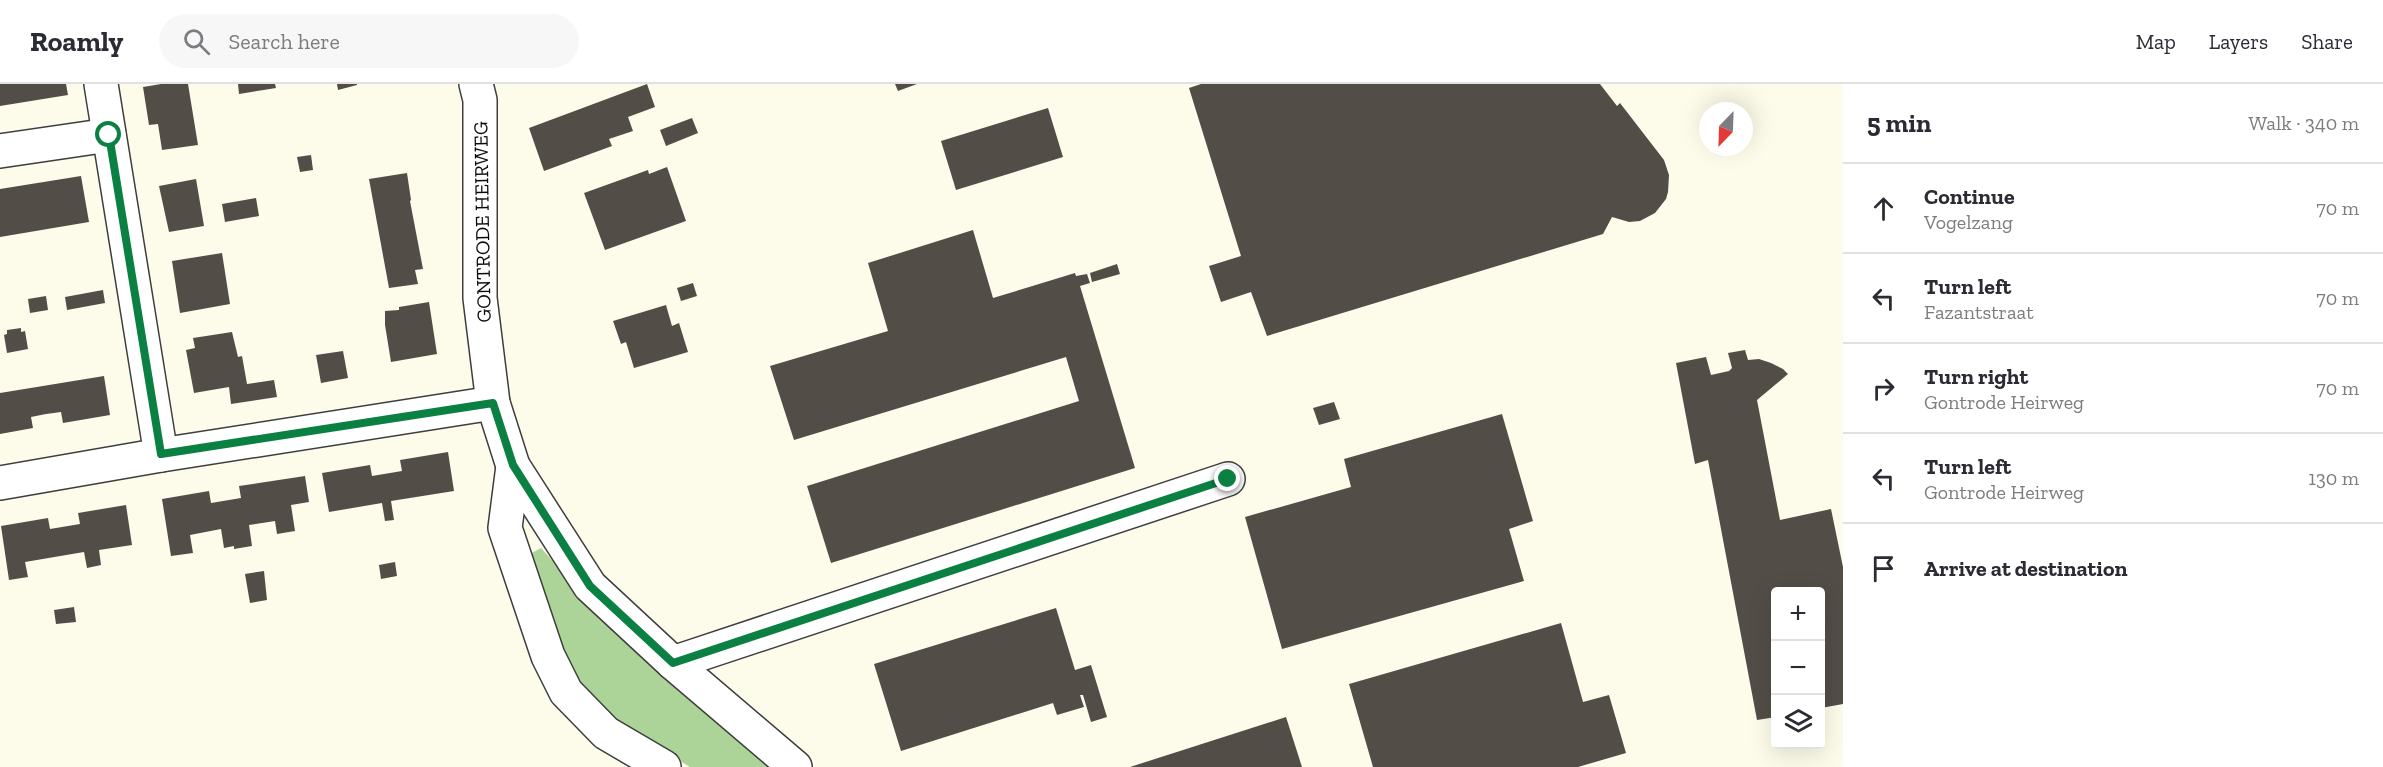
<!DOCTYPE html>
<html lang="en">
<head>
<meta charset="utf-8">
<style>
	:root { --surface:#fff; --page:#f7f7f7; --text:#2b2b33; --muted:#7c7c81; --line:#e1e1e2 }
	body { margin:0; font-family:"Zilla Slab",serif; background:var(--page); color:var(--text) }
	.controls { position:absolute; right:18px; bottom:18px; display:grid; overflow:hidden; border-radius:6px; box-shadow:0 6px 24px #0002 }
	.controls button { width:54px; height:54px; display:grid; place-items:center; padding:0; border:0; border-bottom:2px solid var(--line); background:var(--surface); color:var(--text); font:30px sans-serif }
	.compass { position:absolute; left:1699px; top:18px; width:54px; height:54px; border-radius:50%; background:var(--surface); box-shadow:0 6px 24px #0002; rotate:203deg }
	.stop { position:absolute; width:18px; height:18px; margin:-14px; border:4px solid #0b8043; border-radius:50%; background:#fff }
	.stop.end { background:#0b8043; border-color:#fff; box-shadow:0 2px 6px #0008 }
	.list { margin:0; padding:0; list-style:none }
	h2 { display:flex; justify-content:space-between; align-items:center; height:78px; margin:0; padding:0 24px; font-size:26px }
	h2 small { font-size:20px; font-weight:400; color:var(--muted) }
	.list li { display:grid; grid-template-columns:39px 1fr auto; gap:18px; align-items:center; box-sizing:border-box; height:90px; padding:0 24px; border-top:2px solid var(--line) }
	.list b { display:block; font-size:22px; white-space:nowrap }
	.list p { margin:0; font-size:20px; white-space:nowrap; color:var(--muted) }
	.list em { font-size:20px; font-style:normal; color:var(--muted) }
	.icon { flex:none; width:33px; height:33px; fill:none; stroke:currentColor; stroke-width:2; stroke-linecap:round; stroke-linejoin:round }
	.map { position:relative; flex:none; width:1843px; height:683px; overflow:hidden }
	header { display:flex; align-items:center; gap:36px; box-sizing:border-box; height:84px; padding:0 30px; background:var(--surface); border-bottom:2px solid var(--line) }
	header strong { font-size:28px }
	nav { display:flex; gap:33px; margin-inline-start:auto; font-size:21px }
	.search { width:420px; height:54px; background:var(--page); display:flex; align-items:center; gap:15px; box-sizing:border-box; padding:0 21px; border-radius:33px; color:var(--muted); font-size:22px }
	main { display:flex }
	aside { flex:1; background:var(--surface) }
	.map>svg:first-child { display:block }
</style>
</head>
<body>
<header>
<strong>Roamly</strong>
<div class="search"><svg class="icon" aria-label="search" viewBox="0 0 24 24"><circle cx="10" cy="10" r="6"/><path d="M15 15l6 6"/></svg>Search here</div>
<nav><a>Map</a><a>Layers</a><a>Share</a></nav>
</header>
<main>
<div class="map">
<svg width="1843" height="683" viewBox="0 0 1843 683">
	<rect width="100%" height="100%" fill="#fdfcea"/>
	<path fill="#add498" d="M 541,464 L 614,545 L 709,632 L 770,683 L 690,683 L 611,636 L 578,600 L 546,552 L 528,471 Z"/>
	<g fill="#534d48">
		<path d="M 0,0 L 66,0 L 68,11 L 0,22 Z"/>
		<path d="M 161,0 L 188,0 L 198,61 L 162,66 L 158,40 L 149,41 L 143,3 Z"/>
		<path d="M 238,0 L 275,0 L 276,4 L 239,10 Z"/>
		<path d="M 337,0 L 357,0 L 357,1 L 338,6 Z"/>
		<path d="M 647,0 L 655,23 L 628,33 L 633,47 L 609,55 L 612,62 L 544,87 L 529,44 Z"/>
		<path d="M 895,0 L 917,0 L 898,7 Z"/>
		<path d="M 1201,0 L 1600,0 L 1617,22 L 1620,19 L 1664,76 L 1669,91 L 1668,108 L 1666,115 L 1655,129 L 1640,137 L 1629,138 L 1612,133 L 1603,150 L 1267,252 L 1251,208 L 1221,218 L 1209,182 L 1241,172 L 1189,4 Z"/>
		<path d="M 1048,24 L 1063,73 L 956,106 L 941,57 Z"/>
		<path d="M 692,34 L 698,49 L 666,62 L 660,46 Z"/>
		<path d="M 311,71 L 313,86 L 300,88 L 297,73 Z"/>
		<path d="M 667,83 L 686,137 L 605,166 L 584,109 L 648,86 L 649,90 Z"/>
		<path d="M 407,89 L 411,116 L 410,117 L 423,185 L 415,186 L 418,200 L 389,204 L 369,95 Z"/>
		<path d="M 81,92 L 89,138 L 0,153 L 0,105 Z"/>
		<path d="M 196,95 L 204,142 L 169,148 L 159,102 Z"/>
		<path d="M 256,114 L 259,132 L 225,138 L 222,120 Z"/>
		<path d="M 973,146 L 993,214 L 1075,189 L 1076,192 L 1087,190 L 1090,199 L 1080,202 L 1135,384 L 831,479 L 807,402 L 1079,317 L 1066,273 L 794,356 L 770,282 L 888,247 L 868,179 Z"/>
		<path d="M 222,169 L 230,220 L 180,229 L 172,177 Z"/>
		<path d="M 1117,180 L 1120,190 L 1092,198 L 1090,189 Z"/>
		<path d="M 693,199 L 697,212 L 681,217 L 677,204 Z"/>
		<path d="M 103,206 L 105,219 L 67,226 L 65,213 Z"/>
		<path d="M 46,212 L 48,226 L 30,229 L 28,215 Z"/>
		<path d="M 429,218 L 437,270 L 391,278 L 385,241 L 385,227 L 399,226 L 399,223 Z"/>
		<path d="M 666,221 L 672,242 L 679,239 L 688,268 L 634,284 L 626,258 L 621,260 L 613,237 Z"/>
		<path d="M 21,244 L 21,248 L 25,247 L 28,265 L 7,269 L 4,251 L 7,250 L 7,246 Z"/>
		<path d="M 232,248 L 238,273 L 242,272 L 247,300 L 274,296 L 277,313 L 231,320 L 229,303 L 194,309 L 186,266 L 195,264 L 193,254 Z"/>
		<path d="M 1745,266 L 1748,276 L 1759,275 L 1771,279 L 1783,285 L 1788,290 L 1757,316 L 1780,436 L 1831,425 L 1843,483 L 1843,620 L 1821,624 L 1821,507 L 1776,507 L 1776,633 L 1757,636 L 1708,376 L 1695,380 L 1676,279 L 1706,273 L 1711,291 L 1729,287 L 1732,284 L 1728,269 Z"/>
		<path d="M 343,267 L 348,294 L 321,299 L 316,271 Z"/>
		<path d="M 104,292 L 110,331 L 63,339 L 61,328 L 46,330 L 31,333 L 33,344 L 0,350 L 0,309 Z"/>
		<path d="M 1334,318 L 1340,335 L 1319,341 L 1313,324 Z"/>
		<path d="M 1502,330 L 1533,437 L 1509,445 L 1524,497 L 1282,565 L 1245,433 L 1351,403 L 1344,375 Z"/>
		<path d="M 448,368 L 454,407 L 391,417 L 394,436 L 385,437 L 382,419 L 329,428 L 322,389 L 370,381 L 372,392 L 402,387 L 400,376 Z"/>
		<path d="M 305,392 L 309,418 L 291,421 L 295,447 L 277,450 L 275,437 L 249,441 L 252,462 L 234,465 L 234,462 L 224,464 L 221,445 L 190,451 L 193,469 L 171,472 L 162,415 L 209,407 L 211,419 L 241,414 L 239,402 Z"/>
		<path d="M 126,421 L 132,461 L 99,466 L 101,481 L 87,484 L 84,468 L 25,478 L 28,493 L 9,496 L 1,442 L 48,434 L 50,445 L 80,440 L 78,429 Z"/>
		<path d="M 395,478 L 397,492 L 381,495 L 379,481 Z"/>
		<path d="M 264,487 L 267,516 L 250,519 L 245,490 Z"/>
		<path d="M 74,523 L 76,538 L 56,540 L 54,526 Z"/>
		<path d="M 1056,524 L 1075,586 L 1091,581 L 1107,633 L 1091,638 L 1083,611 L 1080,611 L 1084,623 L 1057,631 L 1053,619 L 901,667 L 874,580 Z"/>
		<path d="M 1561,539 L 1583,618 L 1609,611 L 1626,669 L 1578,683 L 1373,683 L 1349,600 Z"/>
		<path d="M 1286,633 L 1302,683 L 1130,683 Z"/>
	</g>
	<g fill="none" stroke-linecap="round" stroke-linejoin="round">
		<defs>
			<g id="minor">
				<path d="M 101,0 L 161,371"/>
				<path d="M 476,0 L 480,16 L 480,214 L 493,319 L 513,382 L 590,502 L 673,579 L 795,683"/>
				<path d="M 0,67 L 109,51"/>
				<path d="M 513,382 L 505,444 L 548,572 L 566,608 L 606,649 L 664,683"/>
				<path d="M 0,399 L 161,371 L 493,319"/>
				<path d="M 673,579 L 1228,395"/>
			</g>
		</defs>
		<use href="#minor" stroke="#3e3e3e" stroke-width="36"/>
		<use href="#minor" stroke="#fff" stroke-width="33"/>
	</g>
	<g fill="none" stroke-linecap="round" stroke-linejoin="round">
		<path stroke="#0b8043" stroke-width="8" d="M 109,51 L 161,370 L 493,319 L 513,381 L 590,502 L 673,579 L 1228,395"/>
	</g>
	<g text-anchor="middle" stroke-width="6" stroke-linejoin="round" paint-order="stroke">
		<g font-size="20" fill="#0b0b0b" stroke="#fff">
			<text transform="translate(482 138) rotate(-91)" y="7">GONTRODE HEIRWEG</text>
		</g>
	</g>
</svg>
<div class="controls">
<button>+</button>
<button>−</button>
<button><svg class="icon" aria-label="layers" viewBox="0 0 24 24"><path d="M12 4l9 5-9 5-9-5zM3 14l9 5 9-5"/></svg></button>
</div>
<svg class="compass" viewBox="-18 -18 36 36"><path d="M0-13l5 13h-10z" fill="#e53935"/><path d="M0 13l5-13h-10z" fill="#7c7c81"/></svg>
<div class="stop" style="left:109px;top:51px"></div>
<div class="stop end" style="left:1228px;top:395px"></div>
</div>
<aside>
<h2>5 min<small>Walk · 340 m</small></h2>
<ul class="list">
<li><svg class="icon" aria-label="ahead" viewBox="0 0 24 24"><path d="M12 20V5M6 11l6-6 6 6"/></svg><div><b>Continue</b><p>Vogelzang</p></div><em>70 m</em></li>
<li><svg class="icon" aria-label="left" viewBox="0 0 24 24"><path d="M17 20v-9H6M10 6l-5 5 5 5"/></svg><div><b>Turn left</b><p>Fazantstraat</p></div><em>70 m</em></li>
<li><svg class="icon" aria-label="right" viewBox="0 0 24 24"><path d="M7 20v-9h11M14 6l5 5-5 5"/></svg><div><b>Turn right</b><p>Gontrode Heirweg</p></div><em>70 m</em></li>
<li><svg class="icon" aria-label="left" viewBox="0 0 24 24"><path d="M17 20v-9H6M10 6l-5 5 5 5"/></svg><div><b>Turn left</b><p>Gontrode Heirweg</p></div><em>130 m</em></li>
<li><svg class="icon" aria-label="arrive" viewBox="0 0 24 24"><path d="M6 21V4h12l-3 4 3 4H6"/></svg><div><b>Arrive at destination</b></div></li>
</ul>
</aside>
</main>
</body>
</html>
